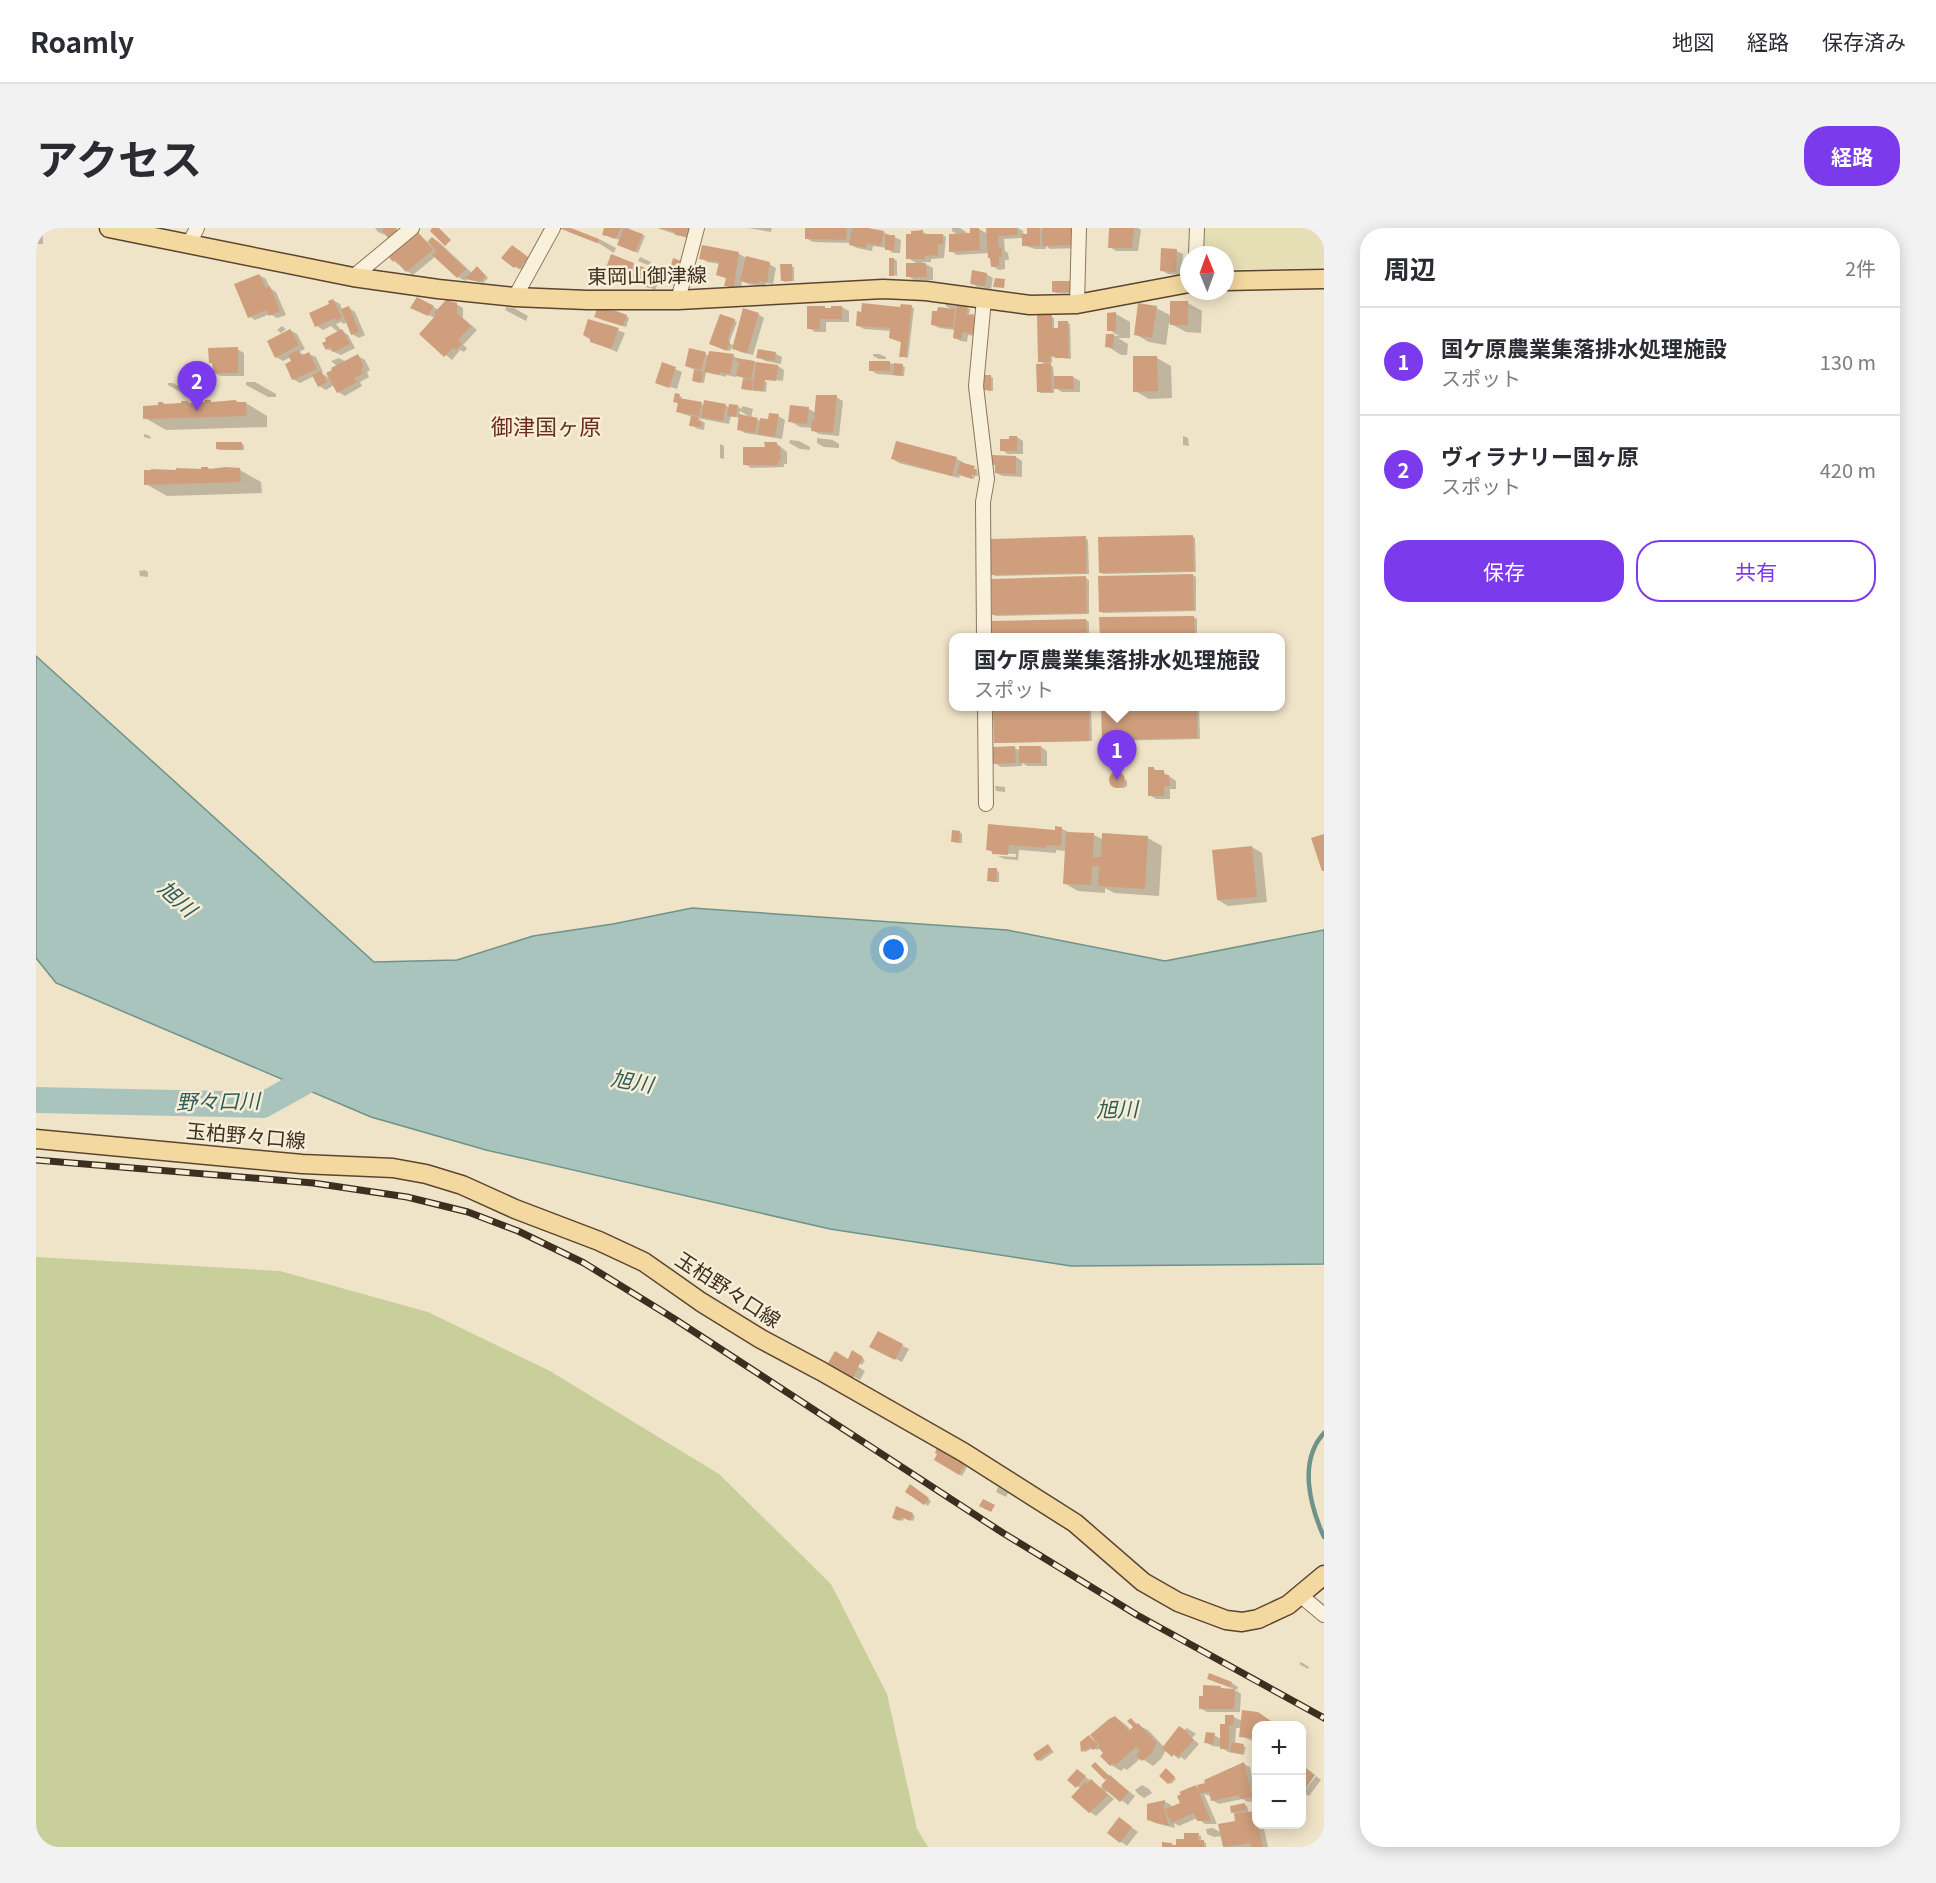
<!DOCTYPE html>
<html lang="ja">
<head>
<meta charset="utf-8">
<style>
	:root { --surface:#fff; --page:#f2f2f3; --text:#2b2b33; --muted:#7c7c81; --line:#e1e1e2; --accent:#7c3aed }
	body { margin:0; font-family:Georgia,"Noto Sans JP",serif; background:var(--page); color:var(--text) }
	.controls { position:absolute; right:18px; bottom:18px; display:grid; overflow:hidden; border-radius:12px; box-shadow:0 3px 15px #0003 }
	.controls button { width:54px; height:54px; display:grid; place-items:center; padding:0; border:0; border-bottom:2px solid var(--line); background:var(--surface); color:var(--text); font:30px sans-serif }
	.compass { position:absolute; left:1144px; top:18px; width:54px; height:54px; border-radius:50%; background:var(--surface); box-shadow:0 3px 15px #0003; rotate:359deg }
	.you { position:absolute; left:858px; top:722px; width:21px; height:21px; margin:-15px; border:4px solid #fff; border-radius:50%; background:#1a73e8; box-shadow:0 0 0 9px #1a73e833 }
	.badge { display:grid; place-items:center; width:39px; height:39px; border-radius:50%; background:var(--accent); color:#fff; font-size:20px; font-weight:700 }
	.pin { position:absolute; translate:-50% -50px; filter:drop-shadow(0 2px 3px #0008) }
	.pin::after { content:''; position:absolute; top:32px; width:21px; height:18px; background:inherit; clip-path:polygon(0 0,100% 0,50% 100%) }
	.popup { position:absolute; left:913px; top:405px; width:336px; height:78px; box-sizing:border-box; display:grid; place-content:center; border-radius:12px; background:var(--surface); filter:drop-shadow(0 2px 4px #0005); font-size:20px; white-space:nowrap; color:var(--muted) }
	.popup b { font-size:22px; color:var(--text) }
	.popup::after { content:''; position:absolute; left:50%; top:100%; margin-left:-12px; border:12px solid transparent; border-top-color:var(--surface) }
	.list { margin:0; padding:0; list-style:none }
	h2 { display:flex; justify-content:space-between; align-items:center; height:78px; margin:0; padding:0 24px; font-size:26px }
	h2 small { font-size:20px; font-weight:400; color:var(--muted) }
	.list li { display:grid; grid-template-columns:39px 1fr auto; gap:18px; align-items:center; box-sizing:border-box; height:108px; padding:0 24px; border-top:2px solid var(--line) }
	.list b { display:block; font-size:22px; white-space:nowrap }
	.list p { margin:0; font-size:20px; white-space:nowrap; color:var(--muted) }
	.list em { font-size:20px; font-style:normal; color:var(--muted) }
	.actions { display:flex; gap:12px; padding:18px 24px }
	.actions a { flex:1; padding:14px 0; border:2px solid var(--accent); border-radius:24px; text-align:center; font-size:21px; color:var(--accent) }
	.actions .main { background:var(--accent); color:#fff }
	.map { position:relative; flex:none; width:1288px; height:1619px; overflow:hidden; border-radius:24px }
	header { display:flex; align-items:center; gap:36px; box-sizing:border-box; height:84px; padding:0 30px; background:var(--surface); border-bottom:2px solid var(--line) }
	header strong { font-size:28px }
	nav { display:flex; gap:33px; margin-inline-start:auto; font-size:21px }
	.intro { display:flex; align-items:center; justify-content:space-between; box-sizing:border-box; height:144px; padding:0 36px }
	h1 { margin:0; font-size:42px }
	.button { padding:15px 27px; border-radius:24px; background:var(--accent); color:#fff; font-size:21px; font-weight:700 }
	main { display:flex; gap:36px; padding:0 36px }
	aside { flex:1; background:var(--surface); border-radius:24px; box-shadow:0 3px 15px #0003 }
	.map>svg:first-child { display:block }
</style>
</head>
<body>
<header>
<strong>Roamly</strong>
<nav><a>地図</a><a>経路</a><a>保存済み</a></nav>
</header>
<div class="intro"><h1>アクセス</h1><a class="button">経路</a></div>
<main>
<div class="map">
<svg width="1288" height="1619" viewBox="0 0 1288 1619">
	<rect width="100%" height="100%" fill="#f0e4c8"/>
	<path fill="#e6deb5" d="M 1161,0 L 1288,0 L 1288,40 L 1189,42 L 1189,27 L 1164,27 Z"/>
	<path fill="#c9cf9b" d="M 0,1029 L 244,1043 L 392,1084 L 514,1143 L 683,1246 L 795,1356 L 851,1466 L 881,1601 L 892,1619 L 0,1619 Z"/>
	<path fill="#a9c4bc" stroke="#6f938a" stroke-width="1.5" d="M 0,428 L 338,734 L 421,732 L 497,708 L 577,696 L 656,680 L 971,702 L 1129,733 L 1288,702 L 1288,1036 L 1035,1038 L 794,1001 L 450,922 L 335,889 L 20,755 L 0,730 Z"/>
	<g fill="#0003" fill-rule="evenodd">
		<path d="M 0,0 L 7,4 L 7,16 L 0,16 Z"/>
		<path d="M 339,0 L 360,0 L 364,5 L 355,11 L 351,6 L 349,7 L 342,4 Z"/>
		<path d="M 531,0 L 565,12 L 580,20 L 578,25 L 564,16 L 533,4 Z"/>
		<path d="M 569,0 L 592,0 L 609,8 L 602,25 L 586,18 L 585,12 L 575,10 L 568,6 Z"/>
		<path d="M 621,0 L 660,0 L 657,12 Z"/>
		<path d="M 712,0 L 736,0 L 735,4 Z"/>
		<path d="M 771,0 L 824,0 L 847,4 L 865,12 L 864,25 L 857,25 L 850,20 L 837,18 L 836,23 L 821,20 L 815,17 L 815,15 L 777,14 L 770,10 Z"/>
		<path d="M 916,0 L 924,0 L 930,4 L 930,6 L 936,6 L 943,1 L 952,6 L 951,0 L 982,0 L 987,3 L 988,8 L 992,9 L 992,0 L 1035,1 L 1042,5 L 1042,20 L 1014,21 L 1010,18 L 1010,21 L 999,21 L 987,17 L 987,10 L 968,11 L 969,23 L 972,25 L 973,32 L 969,32 L 969,41 L 963,42 L 956,38 L 953,25 L 921,27 L 915,23 L 922,7 L 916,3 Z"/>
		<path d="M 1074,0 L 1102,0 L 1105,2 L 1102,23 L 1080,23 L 1074,19 Z"/>
		<path d="M 887,4 L 894,8 L 907,7 L 910,9 L 908,30 L 895,31 L 895,34 L 886,34 L 897,40 L 897,52 L 878,52 L 872,48 L 883,37 L 872,30 Z"/>
		<path d="M 382,6 L 392,14 L 396,10 L 403,14 L 436,45 L 444,42 L 452,50 L 447,55 L 431,50 L 429,53 L 422,49 L 400,28 L 377,47 L 371,43 L 358,33 Z"/>
		<path d="M 667,19 L 703,26 L 710,30 L 733,36 L 740,40 L 737,56 L 730,55 L 729,59 L 712,56 L 706,53 L 705,61 L 697,61 L 690,58 L 692,51 L 682,47 L 684,36 L 671,34 L 665,30 Z"/>
		<path d="M 483,22 L 497,34 L 490,43 L 479,39 Z"/>
		<path d="M 1140,23 L 1147,26 L 1146,47 L 1132,46 L 1125,42 Z"/>
		<path d="M 604,29 L 615,34 L 614,38 L 602,33 Z"/>
		<path d="M 858,31 L 861,33 L 861,48 L 854,47 Z"/>
		<path d="M 597,36 L 625,49 L 619,62 L 599,53 L 598,55 L 577,48 Z"/>
		<path d="M 755,38 L 758,39 L 758,53 L 749,54 L 746,52 Z"/>
		<path d="M 659,46 L 670,49 L 668,57 L 660,56 Z"/>
		<path d="M 950,46 L 957,50 L 955,61 L 942,59 L 935,55 Z"/>
		<path d="M 223,47 L 230,51 L 234,60 L 240,64 L 250,87 L 241,90 L 234,86 L 219,92 L 213,88 Z"/>
		<path d="M 1034,54 L 1036,56 L 1036,65 L 1020,65 L 1018,64 Z"/>
		<path d="M 381,71 L 403,82 L 420,76 L 427,80 L 427,90 L 441,102 L 427,117 L 431,120 L 428,124 L 424,122 L 416,132 L 385,106 L 399,90 L 383,83 Z"/>
		<path d="M 297,72 L 304,76 L 306,82 L 313,80 L 319,84 L 329,107 L 323,110 L 316,106 L 311,94 L 308,96 L 305,94 L 300,96 L 305,102 L 312,107 L 319,120 L 305,127 L 291,121 L 303,105 L 295,98 L 287,102 L 281,98 Z"/>
		<path d="M 1152,75 L 1166,83 L 1165,105 L 1150,104 L 1133,95 L 1130,117 L 1113,114 L 1099,106 L 1120,80 L 1136,88 Z"/>
		<path d="M 910,76 L 934,81 L 933,88 L 937,87 L 944,91 L 944,109 L 932,107 L 931,114 L 925,113 L 919,110 L 919,102 L 903,100 L 896,96 L 918,82 L 910,78 Z"/>
		<path d="M 470,79 L 478,80 L 492,88 L 490,93 L 469,82 Z"/>
		<path d="M 806,79 L 813,83 L 813,94 L 790,94 L 790,104 L 779,104 L 773,100 L 789,80 L 793,82 Z"/>
		<path d="M 875,79 L 878,80 L 872,130 L 864,128 L 866,114 L 859,112 L 855,103 L 828,101 L 821,97 L 827,85 Z"/>
		<path d="M 722,86 L 728,90 L 717,127 L 704,124 L 696,119 L 694,123 L 677,117 L 698,92 L 701,94 L 693,115 L 698,118 Z"/>
		<path d="M 1080,86 L 1094,94 L 1094,110 L 1082,110 L 1092,116 L 1091,127 L 1085,127 L 1071,118 L 1071,107 L 1083,108 L 1073,102 Z"/>
		<path d="M 560,88 L 590,88 L 593,90 L 590,99 L 566,92 Z"/>
		<path d="M 1015,89 L 1018,90 L 1018,102 L 1024,102 L 1032,95 L 1034,96 L 1035,131 L 1016,129 L 1016,135 L 1011,135 L 1017,139 L 1018,150 L 1037,149 L 1044,153 L 1044,164 L 1026,164 L 1018,159 L 1018,165 L 1005,165 L 1002,163 L 1010,137 L 1004,133 Z"/>
		<path d="M 558,93 L 589,105 L 581,124 L 555,113 Z"/>
		<path d="M 246,98 L 250,101 L 245,105 L 241,102 Z"/>
		<path d="M 254,102 L 261,106 L 269,121 L 263,124 L 269,127 L 273,126 L 280,129 L 287,144 L 285,145 L 295,151 L 301,138 L 295,133 L 303,130 L 310,134 L 322,128 L 329,132 L 334,142 L 331,144 L 333,149 L 324,154 L 326,158 L 309,168 L 302,164 L 298,157 L 290,162 L 283,158 L 278,148 L 264,155 L 257,151 L 257,133 L 255,129 L 247,133 L 240,129 Z"/>
		<path d="M 201,121 L 208,125 L 208,148 L 185,148 L 178,145 L 178,136 L 174,134 Z"/>
		<path d="M 669,126 L 673,128 L 697,128 L 705,132 L 742,138 L 748,142 L 747,153 L 725,150 L 725,153 L 746,156 L 731,154 L 730,164 L 710,162 L 707,160 L 708,151 L 701,146 L 700,149 L 690,147 L 690,149 L 672,144 L 670,144 L 668,155 L 660,154 L 658,152 L 659,142 L 650,138 Z"/>
		<path d="M 740,126 L 746,129 L 745,136 L 729,133 L 722,129 Z"/>
		<path d="M 837,126 L 843,126 L 850,129 L 850,131 L 843,131 L 837,128 Z"/>
		<path d="M 1121,130 L 1135,138 L 1136,170 L 1113,171 L 1099,163 Z"/>
		<path d="M 854,135 L 869,139 L 868,148 L 841,146 L 835,142 Z"/>
		<path d="M 627,136 L 646,144 L 641,161 L 621,155 Z"/>
		<path d="M 954,148 L 957,150 L 957,163 L 949,161 Z"/>
		<path d="M 210,154 L 219,154 L 240,166 L 240,169 L 232,169 L 210,157 Z"/>
		<path d="M 132,155 L 137,155 L 158,167 L 158,169 L 153,169 L 132,157 Z"/>
		<path d="M 643,168 L 646,169 L 645,172 L 668,177 L 689,177 L 694,180 L 701,178 L 706,181 L 706,178 L 714,180 L 717,181 L 715,190 L 725,193 L 733,193 L 742,188 L 749,192 L 746,211 L 709,205 L 702,201 L 704,190 L 695,188 L 693,196 L 661,190 L 669,195 L 668,202 L 662,201 L 655,197 L 656,189 L 642,184 L 643,176 L 639,174 ZM 704,183 L 714,189 L 703,188 Z"/>
		<path d="M 800,169 L 807,173 L 803,208 L 783,206 L 776,202 L 777,200 L 764,199 L 754,193 L 755,178 L 773,181 L 780,185 Z"/>
		<path d="M 175,174 L 178,176 L 210,175 L 231,188 L 231,199 L 130,202 L 109,190 L 127,175 L 130,177 Z"/>
		<path d="M 108,206 L 114,208 L 115,211 L 108,209 Z"/>
		<path d="M 1147,208 L 1152,210 L 1153,218 L 1147,217 Z"/>
		<path d="M 981,209 L 987,213 L 987,226 L 972,226 L 966,222 L 974,213 Z"/>
		<path d="M 781,210 L 797,212 L 803,216 L 803,220 L 788,219 L 781,215 Z"/>
		<path d="M 754,212 L 763,213 L 774,219 L 774,222 L 764,221 L 753,215 Z"/>
		<path d="M 740,215 L 751,224 L 751,236 L 748,236 L 748,239 L 715,240 L 709,236 L 730,220 Z"/>
		<path d="M 861,215 L 921,231 L 927,234 L 935,248 L 938,248 L 941,241 L 942,248 L 939,248 L 938,251 L 924,246 L 923,250 L 863,235 L 857,231 Z"/>
		<path d="M 206,216 L 208,217 L 208,222 L 184,222 L 181,221 Z"/>
		<path d="M 684,216 L 688,218 L 688,231 L 684,230 Z"/>
		<path d="M 980,229 L 986,233 L 986,249 L 967,248 L 960,245 Z"/>
		<path d="M 172,240 L 175,242 L 204,242 L 225,254 L 226,265 L 131,268 L 110,256 L 149,243 Z"/>
		<path d="M 1156,308 L 1159,310 L 1160,344 L 1067,346 L 1064,344 Z"/>
		<path d="M 1049,310 L 1052,312 L 1053,346 L 959,348 L 957,346 Z"/>
		<path d="M 109,342 L 112,344 L 112,349 L 104,348 L 103,343 Z"/>
		<path d="M 1157,347 L 1160,349 L 1160,383 L 1067,385 L 1064,383 Z"/>
		<path d="M 1050,350 L 1053,352 L 1053,386 L 960,388 L 957,386 Z"/>
		<path d="M 1158,389 L 1161,391 L 1161,410 L 1065,410 Z"/>
		<path d="M 1050,392 L 1053,394 L 1053,410 L 957,410 Z"/>
		<path d="M 1007,478 L 1055,479 L 1056,513 L 962,515 L 960,514 Z"/>
		<path d="M 1067,478 L 1163,478 L 1164,511 L 1070,513 L 1068,511 Z"/>
		<path d="M 1005,519 L 1011,523 L 1011,538 L 991,538 L 986,535 L 986,538 L 965,539 L 959,535 L 979,520 L 984,523 Z"/>
		<path d="M 1117,540 L 1123,544 L 1127,544 L 1140,553 L 1140,561 L 1134,561 L 1134,571 L 1120,571 L 1113,567 Z"/>
		<path d="M 1083,546 L 1091,553 L 1091,558 L 1088,560 L 1082,560 L 1076,556 L 1074,552 L 1078,547 Z"/>
		<path d="M 959,558 L 969,559 L 969,564 L 960,563 Z"/>
		<path d="M 1020,600 L 1026,601 L 1035,605 L 1058,607 L 1068,612 L 1112,610 L 1126,618 L 1123,668 L 1078,665 L 1069,660 L 1069,665 L 1042,663 L 1028,655 L 1030,623 L 1020,622 L 1020,625 L 983,622 L 982,632 L 968,631 L 962,628 L 980,629 L 980,626 L 959,625 L 962,628 L 952,621 L 1020,603 Z"/>
		<path d="M 924,604 L 926,606 L 926,615 L 920,615 L 917,613 Z"/>
		<path d="M 1216,619 L 1226,625 L 1231,674 L 1192,678 L 1182,672 Z"/>
		<path d="M 960,642 L 963,644 L 963,654 L 956,654 L 953,652 Z"/>
		<path d="M 842,1105 L 873,1121 L 866,1134 L 835,1118 Z"/>
		<path d="M 817,1124 L 829,1132 L 826,1137 L 814,1130 Z"/>
		<path d="M 799,1125 L 829,1143 L 824,1152 L 794,1135 Z"/>
		<path d="M 902,1221 L 931,1239 L 926,1248 L 900,1232 L 903,1225 Z"/>
		<path d="M 874,1258 L 895,1273 L 892,1278 L 871,1263 Z"/>
		<path d="M 962,1259 L 972,1265 L 970,1269 L 960,1264 Z"/>
		<path d="M 876,1286 L 879,1288 L 877,1293 L 868,1290 L 867,1293 L 858,1289 Z"/>
		<path d="M 1265,1434 L 1273,1439 L 1272,1441 L 1263,1436 Z"/>
		<path d="M 1174,1447 L 1196,1455 L 1202,1459 L 1201,1462 L 1179,1454 Z"/>
		<path d="M 1184,1459 L 1189,1462 L 1201,1463 L 1205,1466 L 1204,1484 L 1171,1484 L 1164,1480 Z"/>
		<path d="M 1079,1489 L 1089,1496 L 1095,1502 L 1099,1499 L 1098,1493 L 1101,1497 L 1112,1502 L 1128,1519 L 1151,1500 L 1160,1506 L 1156,1510 L 1163,1516 L 1149,1532 L 1145,1529 L 1143,1531 L 1130,1522 L 1125,1531 L 1117,1538 L 1105,1530 L 1091,1542 L 1088,1540 L 1085,1543 L 1075,1537 L 1064,1520 L 1061,1522 L 1057,1520 L 1049,1524 L 1047,1523 L 1053,1509 L 1060,1513 Z"/>
		<path d="M 1198,1489 L 1206,1493 L 1229,1490 L 1240,1498 L 1220,1498 L 1220,1514 L 1204,1508 L 1205,1500 L 1200,1500 L 1199,1516 L 1210,1519 L 1208,1527 L 1192,1524 L 1185,1519 L 1176,1518 L 1170,1514 L 1178,1507 L 1185,1511 L 1190,1498 Z"/>
		<path d="M 1012,1518 L 1018,1524 L 1005,1533 L 1002,1532 Z"/>
		<path d="M 1059,1536 L 1099,1568 L 1092,1577 L 1072,1562 L 1070,1564 L 1078,1571 L 1060,1588 L 1054,1584 L 1045,1560 L 1041,1558 L 1047,1547 L 1065,1560 L 1072,1552 L 1057,1538 Z"/>
		<path d="M 1208,1536 L 1214,1539 L 1220,1573 L 1212,1574 L 1206,1571 L 1183,1576 L 1176,1572 L 1175,1568 L 1168,1566 L 1181,1596 L 1169,1596 L 1161,1590 L 1143,1598 L 1138,1595 L 1139,1600 L 1119,1595 L 1112,1591 L 1128,1573 L 1135,1577 L 1136,1580 L 1146,1576 L 1159,1559 L 1164,1561 Z"/>
		<path d="M 1133,1544 L 1140,1551 L 1135,1556 L 1133,1555 Z"/>
		<path d="M 1280,1548 L 1285,1552 L 1273,1568 L 1267,1565 Z"/>
		<path d="M 1106,1557 L 1113,1561 L 1116,1565 L 1108,1570 L 1102,1566 L 1099,1562 Z"/>
		<path d="M 1209,1577 L 1211,1578 L 1213,1585 L 1220,1585 L 1220,1596 L 1227,1596 L 1232,1619 L 1188,1619 L 1186,1608 L 1178,1609 L 1171,1606 L 1170,1601 L 1177,1600 L 1186,1605 L 1201,1594 L 1199,1586 L 1196,1584 Z"/>
		<path d="M 1090,1595 L 1102,1604 L 1091,1618 L 1073,1605 Z"/>
		<path d="M 1162,1607 L 1165,1608 L 1165,1613 L 1170,1615 L 1170,1619 L 1127,1619 L 1136,1616 L 1138,1618 Z"/>
	</g>
	<g fill="none" stroke-linecap="round" stroke-linejoin="round">
		<path stroke="#6f938a" stroke-width="4.5" d="M 1288,1205 C 1262,1233 1274,1278 1288,1309"/>
		<path stroke="#a9c4bc" stroke-width="26" d="M 0,872 L 227,877 L 292,841"/>
	</g>
	<g fill="#cf9f7d">
		<path d="M 349,0 L 360,0 L 362,3 L 352,10 L 346,2 Z"/>
		<path d="M 396,0 L 403,0 L 415,12 L 409,18 L 394,3 Z"/>
		<path d="M 523,0 L 535,0 L 563,11 L 561,15 Z"/>
		<path d="M 568,0 L 585,0 L 580,10 L 566,7 Z"/>
		<path d="M 588,0 L 607,6 L 599,24 L 581,17 Z"/>
		<path d="M 624,0 L 653,0 L 651,9 L 639,7 L 639,4 Z"/>
		<path d="M 769,0 L 811,0 L 810,12 L 769,11 Z"/>
		<path d="M 816,0 L 832,0 L 848,3 L 845,18 L 831,15 L 830,20 L 813,17 Z"/>
		<path d="M 934,0 L 943,0 L 944,22 L 913,24 L 913,6 L 934,5 Z"/>
		<path d="M 950,0 L 981,0 L 982,7 L 962,8 L 963,20 L 966,19 L 966,29 L 963,29 L 963,38 L 955,39 L 954,30 L 952,30 Z"/>
		<path d="M 991,0 L 1004,0 L 1004,18 L 986,18 L 986,6 L 991,6 Z"/>
		<path d="M 1006,0 L 1036,0 L 1036,17 L 1006,18 Z"/>
		<path d="M 1073,0 L 1098,0 L 1096,20 L 1072,20 Z"/>
		<path d="M 887,2 L 887,6 L 907,6 L 907,16 L 902,16 L 902,27 L 889,28 L 889,31 L 870,31 L 870,6 L 875,6 L 875,3 Z"/>
		<path d="M 382,4 L 397,22 L 370,44 L 359,32 L 357,34 L 352,28 Z"/>
		<path d="M 849,7 L 859,7 L 858,22 L 849,22 Z"/>
		<path d="M 396,9 L 430,41 L 421,50 L 396,27 L 400,23 L 392,13 Z"/>
		<path d="M 476,17 L 492,29 L 483,41 L 480,38 L 478,40 L 465,30 Z"/>
		<path d="M 666,17 L 703,24 L 698,58 L 688,58 L 690,50 L 680,47 L 683,34 L 663,31 Z"/>
		<path d="M 1125,20 L 1141,21 L 1140,44 L 1124,43 Z"/>
		<path d="M 575,26 L 598,35 L 591,53 L 568,45 Z"/>
		<path d="M 710,28 L 734,34 L 731,54 L 723,53 L 723,56 L 704,53 Z"/>
		<path d="M 637,30 L 645,33 L 642,46 L 633,44 Z"/>
		<rect x="853" y="30" width="5" height="18"/>
		<path d="M 870,35 L 890,35 L 891,49 L 870,49 Z"/>
		<path d="M 744,36 L 756,36 L 756,53 L 745,53 Z"/>
		<path d="M 602,37 L 619,44 L 613,60 L 595,53 Z"/>
		<path d="M 441,38 L 450,48 L 444,54 L 429,51 Z"/>
		<path d="M 936,42 L 951,45 L 949,58 L 934,56 Z"/>
		<path d="M 658,44 L 667,46 L 665,57 L 656,55 Z"/>
		<path d="M 223,46 L 230,60 L 234,58 L 244,83 L 233,88 L 230,82 L 212,90 L 198,56 Z"/>
		<path d="M 959,50 L 969,51 L 968,60 L 957,59 Z"/>
		<rect x="1016" y="53" width="18" height="11"/>
		<path d="M 381,69 L 398,78 L 392,88 L 374,80 Z"/>
		<path d="M 297,71 L 306,90 L 300,93 L 299,90 L 279,99 L 273,85 L 293,76 L 292,73 Z"/>
		<path d="M 410,72 L 421,75 L 421,85 L 435,98 L 422,112 L 426,116 L 420,122 L 418,119 L 408,129 L 383,106 L 400,87 L 398,85 Z"/>
		<rect x="1134" y="73" width="18" height="24"/>
		<path d="M 826,75 L 864,79 L 865,76 L 876,77 L 870,129 L 863,129 L 865,114 L 853,110 L 854,100 L 820,98 L 821,83 L 825,84 Z"/>
		<path d="M 1102,75 L 1121,78 L 1116,110 L 1098,107 Z"/>
		<path d="M 921,76 L 932,78 L 930,87 L 938,86 L 937,89 L 940,90 L 938,106 L 926,104 L 925,112 L 917,110 Z"/>
		<path d="M 313,78 L 323,104 L 315,107 L 305,81 Z"/>
		<path d="M 771,78 L 789,78 L 789,80 L 795,80 L 795,78 L 806,78 L 806,91 L 784,91 L 784,101 L 771,101 Z"/>
		<path d="M 902,79 L 919,81 L 917,100 L 895,97 L 896,83 L 901,83 Z"/>
		<path d="M 707,80 L 723,85 L 711,125 L 696,121 Z"/>
		<path d="M 561,81 L 580,83 L 591,87 L 587,98 L 558,89 Z"/>
		<path d="M 1080,84 L 1080,103 L 1071,103 L 1071,85 Z"/>
		<path d="M 684,86 L 699,91 L 691,113 L 694,114 L 691,123 L 673,116 Z"/>
		<path d="M 1001,87 L 1016,87 L 1016,100 L 1022,100 L 1022,93 L 1032,93 L 1033,130 L 1019,130 L 1019,128 L 1014,128 L 1014,134 L 1002,134 Z"/>
		<path d="M 552,91 L 583,100 L 575,121 L 554,114 L 554,111 L 547,107 Z"/>
		<path d="M 254,101 L 263,117 L 239,130 L 231,113 Z"/>
		<path d="M 306,101 L 314,116 L 297,124 L 295,119 L 290,122 L 286,115 L 290,113 L 289,110 Z"/>
		<path d="M 1070,106 L 1078,106 L 1077,120 L 1069,119 Z"/>
		<path d="M 202,119 L 202,145 L 177,145 L 176,135 L 173,135 L 172,120 Z"/>
		<path d="M 653,120 L 670,124 L 665,142 L 649,138 Z"/>
		<path d="M 722,121 L 740,124 L 739,133 L 720,130 Z"/>
		<path d="M 263,122 L 265,128 L 273,124 L 281,141 L 256,152 L 249,136 L 255,133 L 252,127 Z"/>
		<path d="M 673,123 L 698,126 L 694,146 L 684,144 L 683,147 L 668,144 Z"/>
		<path d="M 322,126 L 328,139 L 325,140 L 327,145 L 318,150 L 321,154 L 301,165 L 290,145 L 296,142 L 295,140 Z"/>
		<path d="M 1097,128 L 1121,128 L 1122,163 L 1097,164 Z"/>
		<path d="M 700,130 L 719,133 L 715,151 L 700,148 L 703,134 L 699,133 Z"/>
		<rect x="833" y="133" width="21" height="10"/>
		<path d="M 626,134 L 640,139 L 633,160 L 619,155 Z"/>
		<path d="M 720,134 L 742,137 L 740,153 L 729,152 L 727,163 L 717,162 Z"/>
		<path d="M 858,135 L 867,136 L 866,148 L 857,147 Z"/>
		<path d="M 1015,135 L 1016,164 L 1001,164 L 1000,136 Z"/>
		<path d="M 658,142 L 667,144 L 665,155 L 656,153 Z"/>
		<path d="M 285,143 L 291,154 L 282,159 L 276,147 Z"/>
		<path d="M 948,147 L 955,147 L 955,163 L 948,162 Z"/>
		<path d="M 1018,148 L 1037,148 L 1038,161 L 1018,161 Z"/>
		<path d="M 707,151 L 717,152 L 716,162 L 705,161 Z"/>
		<path d="M 639,165 L 644,166 L 643,170 L 666,174 L 663,188 L 640,184 L 642,175 L 637,174 Z"/>
		<path d="M 780,167 L 801,167 L 797,205 L 775,203 L 776,192 L 779,193 L 779,189 L 778,189 Z"/>
		<path d="M 169,172 L 175,172 L 175,174 L 200,172 L 201,174 L 210,174 L 211,188 L 107,191 L 107,178 L 122,177 L 122,174 L 127,174 L 127,176 L 145,175 L 145,173 L 152,173 L 152,175 L 169,174 Z"/>
		<path d="M 668,172 L 690,176 L 687,193 L 665,189 Z"/>
		<path d="M 693,176 L 702,177 L 700,189 L 691,188 Z"/>
		<path d="M 754,177 L 773,179 L 771,196 L 752,194 Z"/>
		<path d="M 733,185 L 743,186 L 739,209 L 722,206 L 724,190 L 732,191 Z"/>
		<path d="M 703,186 L 722,190 L 719,205 L 701,202 Z"/>
		<path d="M 655,188 L 663,189 L 662,193 L 666,194 L 665,199 L 653,198 Z"/>
		<path d="M 973,208 L 981,208 L 981,223 L 964,223 L 964,211 L 973,211 Z"/>
		<path d="M 860,213 L 921,229 L 916,248 L 855,231 Z"/>
		<path d="M 180,214 L 206,214 L 206,222 L 180,221 Z"/>
		<path d="M 728,214 L 741,214 L 741,218 L 744,218 L 745,232 L 742,233 L 742,237 L 707,237 L 707,219 L 729,219 Z"/>
		<path d="M 956,227 L 980,228 L 980,246 L 959,245 L 959,237 L 956,237 Z"/>
		<path d="M 924,234 L 939,238 L 938,241 L 941,241 L 939,248 L 936,247 L 936,251 L 923,247 L 923,246 L 921,245 Z"/>
		<path d="M 165,239 L 172,239 L 172,241 L 190,239 L 204,240 L 205,254 L 108,257 L 108,242 L 115,242 L 115,241 L 140,242 L 140,240 L 165,241 Z"/>
		<path d="M 1157,307 L 1158,343 L 1063,345 L 1062,309 Z"/>
		<path d="M 1050,308 L 1050,345 L 955,347 L 955,311 Z"/>
		<path d="M 1157,346 L 1158,382 L 1063,384 L 1062,348 Z"/>
		<path d="M 1050,348 L 1051,385 L 956,387 L 955,351 Z"/>
		<path d="M 1158,388 L 1159,410 L 1064,410 L 1063,389 Z"/>
		<path d="M 1050,391 L 1051,410 L 955,410 L 955,393 Z"/>
		<path d="M 957,478 L 1053,478 L 1053,513 L 958,515 Z"/>
		<path d="M 1065,478 L 1161,478 L 1161,510 L 1066,512 Z"/>
		<path d="M 979,518 L 980,535 L 957,536 L 957,519 Z"/>
		<rect x="983" y="518" width="22" height="17"/>
		<path d="M 1112,539 L 1118,539 L 1118,542 L 1128,542 L 1128,547 L 1133,547 L 1134,558 L 1128,558 L 1128,568 L 1112,568 Z"/>
		<circle cx="1081" cy="552" r="8"/>
		<path d="M 952,596 L 1019,602 L 1019,598 L 1026,599 L 1025,618 L 1010,617 L 1010,620 L 973,617 L 972,627 L 956,626 L 956,623 L 950,622 Z"/>
		<path d="M 916,602 L 924,603 L 923,614 L 915,614 Z"/>
		<path d="M 1030,604 L 1058,605 L 1057,629 L 1065,629 L 1066,605 L 1112,608 L 1109,661 L 1062,658 L 1063,638 L 1056,638 L 1055,657 L 1027,656 Z"/>
		<path d="M 1288,606 L 1288,643 L 1286,643 L 1275,610 Z"/>
		<path d="M 1216,618 L 1221,669 L 1181,672 L 1176,622 Z"/>
		<path d="M 952,640 L 961,640 L 960,654 L 951,653 Z"/>
		<path d="M 842,1103 L 867,1116 L 859,1132 L 833,1119 Z"/>
		<path d="M 816,1122 L 827,1129 L 817,1150 L 792,1135 L 799,1123 L 812,1131 Z"/>
		<path d="M 901,1219 L 929,1236 L 923,1247 L 898,1232 L 901,1226 L 899,1225 Z"/>
		<path d="M 874,1256 L 893,1270 L 888,1277 L 869,1264 Z"/>
		<path d="M 947,1271 L 959,1277 L 955,1284 L 943,1278 Z"/>
		<path d="M 860,1278 L 877,1285 L 874,1293 L 865,1289 L 864,1293 L 856,1290 Z"/>
		<path d="M 1173,1445 L 1196,1454 L 1194,1459 L 1171,1451 Z"/>
		<path d="M 1167,1457 L 1185,1458 L 1184,1460 L 1199,1461 L 1198,1481 L 1163,1481 L 1163,1468 L 1167,1468 Z"/>
		<path d="M 1206,1482 L 1222,1484 L 1238,1495 L 1237,1498 L 1220,1498 L 1220,1514 L 1218,1514 L 1218,1510 L 1203,1509 Z"/>
		<path d="M 1189,1487 L 1198,1487 L 1197,1497 L 1193,1497 L 1193,1521 L 1184,1521 L 1184,1496 L 1189,1496 Z"/>
		<path d="M 1079,1488 L 1093,1503 L 1097,1499 L 1091,1493 L 1095,1490 L 1100,1496 L 1102,1495 L 1121,1515 L 1115,1526 L 1106,1533 L 1100,1527 L 1104,1523 L 1100,1519 L 1080,1537 L 1078,1535 L 1074,1538 L 1064,1528 L 1067,1525 L 1062,1519 L 1064,1518 L 1054,1507 L 1073,1491 Z"/>
		<path d="M 1143,1498 L 1152,1504 L 1151,1505 L 1158,1512 L 1142,1529 L 1138,1526 L 1136,1529 L 1126,1520 Z"/>
		<path d="M 1170,1504 L 1179,1505 L 1177,1516 L 1168,1515 Z"/>
		<path d="M 1053,1507 L 1062,1518 L 1057,1522 L 1052,1516 L 1054,1519 L 1045,1524 L 1044,1514 Z"/>
		<path d="M 1196,1514 L 1208,1516 L 1206,1526 L 1194,1524 Z"/>
		<path d="M 1012,1516 L 1016,1522 L 1001,1533 L 997,1526 Z"/>
		<path d="M 1059,1534 L 1073,1548 L 1069,1552 L 1055,1538 Z"/>
		<path d="M 1208,1534 L 1216,1569 L 1204,1571 L 1203,1567 L 1175,1573 L 1173,1564 L 1163,1565 L 1161,1557 L 1169,1555 L 1168,1552 Z"/>
		<path d="M 1266,1537 L 1279,1547 L 1266,1566 Z"/>
		<path d="M 1130,1540 L 1139,1549 L 1132,1556 L 1123,1548 Z"/>
		<path d="M 1041,1541 L 1050,1548 L 1040,1560 L 1031,1552 Z"/>
		<path d="M 1074,1547 L 1093,1564 L 1084,1574 L 1065,1558 Z"/>
		<path d="M 1055,1551 L 1072,1567 L 1053,1585 L 1035,1569 L 1049,1554 L 1051,1556 Z"/>
		<path d="M 1160,1557 L 1175,1593 L 1161,1593 L 1158,1585 L 1135,1595 L 1129,1581 L 1144,1575 L 1141,1568 L 1145,1566 L 1143,1564 Z"/>
		<path d="M 1129,1572 L 1128,1579 L 1133,1598 L 1111,1592 L 1111,1576 Z"/>
		<path d="M 1209,1575 L 1210,1582 L 1195,1585 L 1194,1578 Z"/>
		<path d="M 1219,1583 L 1227,1619 L 1215,1619 L 1214,1615 L 1187,1619 L 1182,1596 L 1199,1593 L 1198,1586 Z"/>
		<path d="M 1083,1589 L 1096,1599 L 1084,1615 L 1071,1605 Z"/>
		<path d="M 1148,1605 L 1163,1605 L 1162,1612 L 1168,1612 L 1168,1619 L 1126,1619 L 1126,1614 L 1136,1615 L 1136,1617 L 1140,1617 L 1140,1611 L 1148,1611 Z"/>
	</g>
	<g fill="none" stroke-linecap="round" stroke-linejoin="round">
		<defs>
			<g id="minor">
				<path d="M 153,16 L 161,0"/>
				<path d="M 1160,27 L 1161,0"/>
				<path d="M 317,49 L 376,0"/>
				<path d="M 479,69 L 517,0"/>
				<path d="M 948,71 L 940,158 L 951,251 L 947,274 L 948,410"/>
				<path d="M 642,72 L 661,0"/>
				<path d="M 1041,76 L 1043,0"/>
				<path d="M 949,478 L 950,576"/>
				<path d="M 1264,1367 L 1288,1387"/>
			</g>
			<g id="major">
				<path d="M 73,0 L 317,49 L 402,61 L 479,69 L 551,72 L 642,72 L 847,61 L 890,63 L 994,77 L 1041,76 L 1153,55"/>
				<path d="M 1189,53 L 1288,51"/>
				<path d="M 0,911 L 266,936 L 357,940 L 390,946 L 426,957 L 479,981 L 563,1013 L 608,1034 L 665,1074 L 725,1111 L 785,1143 L 927,1224 L 1039,1295 L 1107,1354 L 1142,1374 L 1190,1392 L 1206,1394 L 1222,1391 L 1252,1377 L 1288,1347"/>
			</g>
		</defs>
		<use href="#minor" stroke="#8d765c" stroke-width="16"/>
		<use href="#major" stroke="#5b4430" stroke-width="21"/>
		<use href="#minor" stroke="#faf1dc" stroke-width="14"/>
		<use href="#major" stroke="#f3d9a0" stroke-width="18"/>
		<defs>
			<path id="rail" d="M 0,932 L 277,955 L 371,969 L 432,984 L 482,1003 L 548,1035 L 637,1090 L 967,1305 L 1101,1387 L 1288,1490"/>
		</defs>
		<use href="#rail" stroke="#3d2e20" stroke-width="7"/>
		<use href="#rail" stroke="#f7eed8" stroke-width="4.5" stroke-dasharray="14" stroke-linecap="butt"/>
	</g>
	<g text-anchor="middle" stroke-width="5" stroke-linejoin="round" paint-order="stroke">
		<g font-size="20" fill="#3d2e20" stroke="#f7eed8">
			<text transform="translate(611 48) rotate(-1)" y="7">東岡山御津線</text>
			<text transform="translate(210 908) rotate(5)" y="7">玉柏野々口線</text>
			<text transform="translate(692 1062) rotate(33)" y="7">玉柏野々口線</text>
		</g>
		<g font-size="21" font-style="italic" fill="#2f5d5a" stroke="#f7eed8">
			<text transform="translate(141 671) rotate(42)" y="7">旭川</text>
			<text transform="translate(596 854) rotate(10)" y="7">旭川</text>
			<text transform="translate(182 874) rotate(-1)" y="7">野々口川</text>
			<text transform="translate(1081 882) rotate(-1)" y="7">旭川</text>
		</g>
		<g font-size="22" fill="#6b2e1e" stroke="#f7eed8">
			<text x="510" y="207">御津国ヶ原</text>
		</g>
	</g>
</svg>
<div class="controls">
<button>+</button>
<button>−</button>
</div>
<svg class="compass" viewBox="-18 -18 36 36"><path d="M0-13l5 13h-10z" fill="#e53935"/><path d="M0 13l5-13h-10z" fill="#7c7c81"/></svg>
<div class="you"></div>
<div class="pin badge" style="left:1081px;top:552px">1</div>
<div class="popup"><b>国ケ原農業集落排水処理施設</b>スポット</div>
<div class="pin badge" style="left:161px;top:183px">2</div>
</div>
<aside>
<h2>周辺<small>2件</small></h2>
<ul class="list">
<li><span class="badge">1</span><div><b>国ケ原農業集落排水処理施設</b><p>スポット</p></div><em>130 m</em></li>
<li><span class="badge">2</span><div><b>ヴィラナリー国ヶ原</b><p>スポット</p></div><em>420 m</em></li>
</ul>
<div class="actions"><a class="main">保存</a><a>共有</a></div>
</aside>
</main>
</body>
</html>
